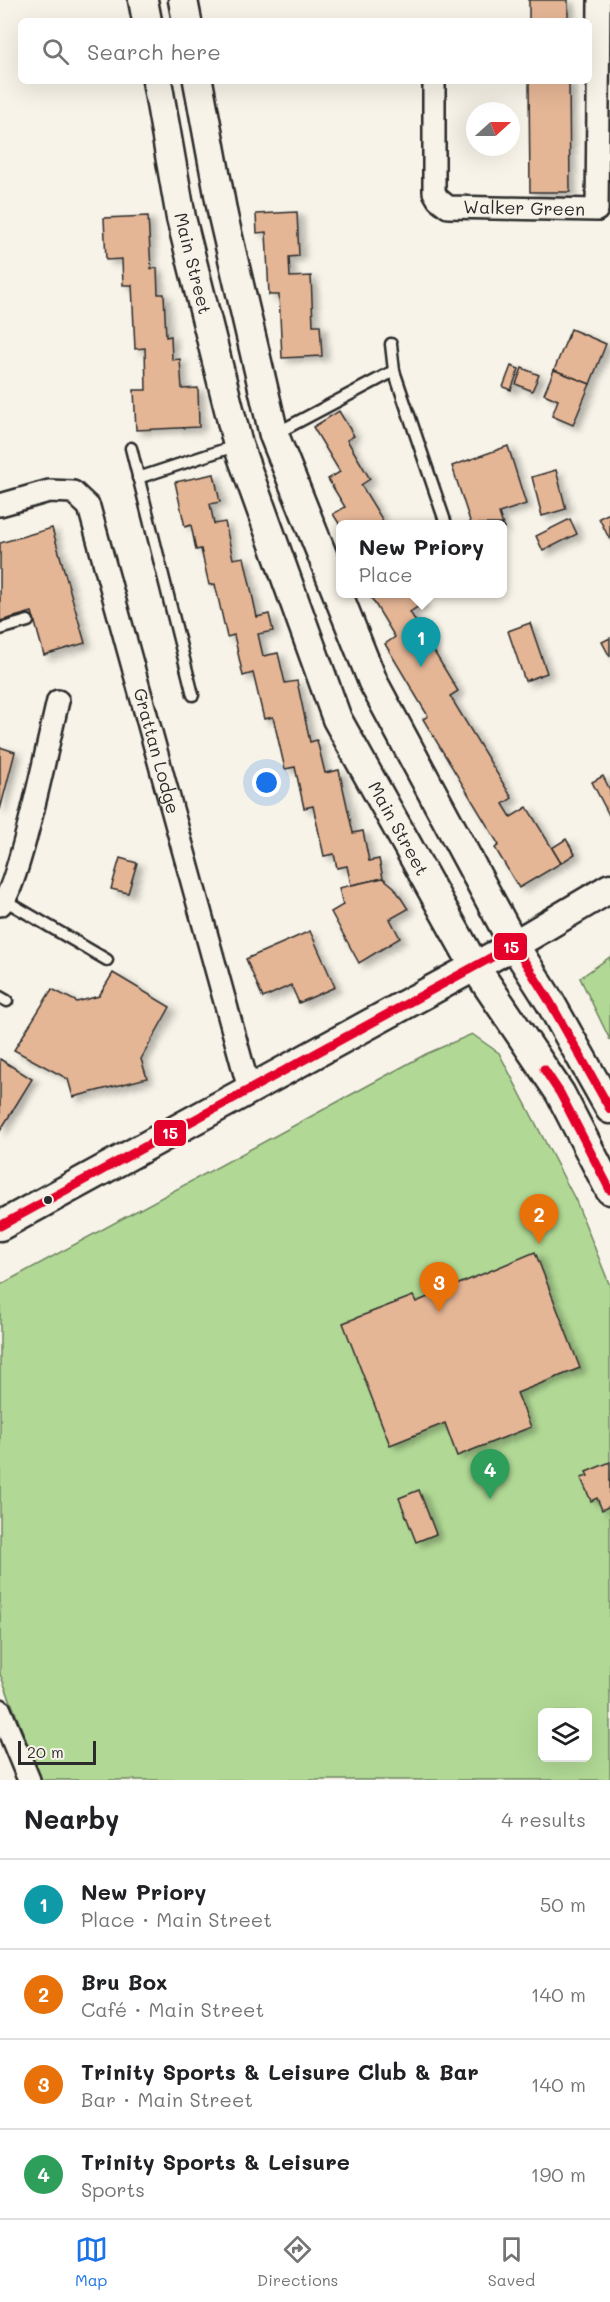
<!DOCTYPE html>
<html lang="en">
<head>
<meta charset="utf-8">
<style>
	:root { --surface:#fff; --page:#f2f2f2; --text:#202124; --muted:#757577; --line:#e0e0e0; --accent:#1a73e8 }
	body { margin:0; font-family:Mali,sans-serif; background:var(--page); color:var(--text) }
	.controls { position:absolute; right:18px; bottom:18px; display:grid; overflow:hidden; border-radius:9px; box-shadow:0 6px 24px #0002 }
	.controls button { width:54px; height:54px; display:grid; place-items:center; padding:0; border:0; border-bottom:2px solid var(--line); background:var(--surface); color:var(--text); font:30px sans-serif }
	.compass { position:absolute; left:466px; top:102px; width:54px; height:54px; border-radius:50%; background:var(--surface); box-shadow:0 6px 24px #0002; rotate:69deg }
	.scale { position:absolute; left:18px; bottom:15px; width:78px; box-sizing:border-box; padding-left:6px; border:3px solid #2b2b2b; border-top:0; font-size:16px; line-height:21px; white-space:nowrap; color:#2b2b2b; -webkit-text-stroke:4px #f7f3e8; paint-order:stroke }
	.you { position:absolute; left:267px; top:783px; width:21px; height:21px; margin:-15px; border:4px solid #fff; border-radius:50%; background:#1a73e8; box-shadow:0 0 0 9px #1a73e833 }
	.badge { display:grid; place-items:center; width:39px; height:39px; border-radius:50%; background:var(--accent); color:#fff; font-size:20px; font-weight:700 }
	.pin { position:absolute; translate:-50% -50px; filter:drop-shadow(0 2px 3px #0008) }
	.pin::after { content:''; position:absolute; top:32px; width:21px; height:18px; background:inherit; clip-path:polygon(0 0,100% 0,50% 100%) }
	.popup { position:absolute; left:336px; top:520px; width:171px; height:78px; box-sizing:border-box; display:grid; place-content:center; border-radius:9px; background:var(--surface); filter:drop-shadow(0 2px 4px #0005); font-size:20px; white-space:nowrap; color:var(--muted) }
	.popup b { font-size:22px; color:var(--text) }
	.popup::after { content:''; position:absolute; left:50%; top:100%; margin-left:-12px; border:12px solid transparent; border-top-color:var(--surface) }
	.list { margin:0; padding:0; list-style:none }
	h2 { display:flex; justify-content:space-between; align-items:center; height:78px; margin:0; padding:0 24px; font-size:26px }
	h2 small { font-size:20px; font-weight:400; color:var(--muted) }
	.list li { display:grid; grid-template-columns:39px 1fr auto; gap:18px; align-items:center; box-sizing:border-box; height:90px; padding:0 24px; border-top:2px solid var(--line) }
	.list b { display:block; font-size:22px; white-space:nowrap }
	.list p { margin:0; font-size:20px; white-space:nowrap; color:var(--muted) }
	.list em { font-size:20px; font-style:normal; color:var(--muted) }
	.icon { flex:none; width:33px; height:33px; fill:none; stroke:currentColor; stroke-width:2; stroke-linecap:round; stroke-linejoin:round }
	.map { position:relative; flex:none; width:610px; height:1780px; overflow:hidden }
	.search { position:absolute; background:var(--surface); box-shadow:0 6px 24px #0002; left:18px; right:18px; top:18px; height:66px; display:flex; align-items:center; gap:15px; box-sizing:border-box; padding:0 21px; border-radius:9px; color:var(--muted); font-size:22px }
	.sheet { height:438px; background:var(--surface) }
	nav { display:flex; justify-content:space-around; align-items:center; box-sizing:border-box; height:84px; border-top:2px solid var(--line); background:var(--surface); font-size:16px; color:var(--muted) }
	nav a { display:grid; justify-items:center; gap:3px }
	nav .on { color:var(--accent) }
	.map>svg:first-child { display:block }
</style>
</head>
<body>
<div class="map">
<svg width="610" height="1780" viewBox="0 0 610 1780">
	<defs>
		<filter id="shadow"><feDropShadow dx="6" dy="4" stdDeviation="3" flood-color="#0004"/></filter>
	</defs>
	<rect width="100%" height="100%" fill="#f7f3e8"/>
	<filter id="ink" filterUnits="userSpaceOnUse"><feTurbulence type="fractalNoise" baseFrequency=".0167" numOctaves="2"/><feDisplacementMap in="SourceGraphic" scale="12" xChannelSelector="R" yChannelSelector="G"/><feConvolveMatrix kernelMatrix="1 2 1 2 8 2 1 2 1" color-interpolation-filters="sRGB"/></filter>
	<g filter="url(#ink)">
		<g fill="#b1d995" stroke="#6e8260" stroke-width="1.5" fill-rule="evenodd">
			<path d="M 610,957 L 610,1040 L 580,978 Z"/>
			<path d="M 472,1034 L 499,1053 L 576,1201 L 610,1286 L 610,1780 L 42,1780 L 0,1674 L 0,1285 L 426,1054 ZM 542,1712 L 588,1712 L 588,1758 L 542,1758 Z"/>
		</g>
		<g fill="#e5b696" stroke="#2b2b2b" stroke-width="1.5" filter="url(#shadow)">
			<rect x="529" y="0" width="39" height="21"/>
			<path d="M 529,81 L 569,81 L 570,192 L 530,192 Z"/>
			<path d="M 297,212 L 299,256 L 289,257 L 290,277 L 311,276 L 313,325 L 320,325 L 322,356 L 282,358 L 279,295 L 269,295 L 266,232 L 257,233 L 256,214 Z"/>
			<path d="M 148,216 L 151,269 L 157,268 L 158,294 L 164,294 L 166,337 L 171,336 L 172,360 L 180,359 L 182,389 L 198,388 L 199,427 L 136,430 L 134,390 L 146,390 L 145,348 L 135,349 L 132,285 L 123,285 L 122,259 L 106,260 L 104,218 Z"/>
			<path d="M 571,329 L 606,344 L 590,384 L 554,370 Z"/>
			<path d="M 511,366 L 519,369 L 511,390 L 503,387 Z"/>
			<path d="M 522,368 L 539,375 L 532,391 L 516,384 Z"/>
			<path d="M 554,370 L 590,384 L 573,425 L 552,416 L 558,400 L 544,394 Z"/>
			<path d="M 339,411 L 354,436 L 347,440 L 370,479 L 361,485 L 385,524 L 340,525 L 333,514 L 345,507 L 328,479 L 340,472 L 313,427 Z"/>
			<path d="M 508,446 L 526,504 L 499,513 L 504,528 L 502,528 L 502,524 L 471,524 L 452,466 Z"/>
			<path d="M 556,470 L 566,509 L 542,516 L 532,477 Z"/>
			<path d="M 214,474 L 220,502 L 210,504 L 214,524 L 225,522 L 233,559 L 244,557 L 257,617 L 269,614 L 273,631 L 258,634 L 263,656 L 278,653 L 285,683 L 297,681 L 310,742 L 317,740 L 325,773 L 339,770 L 353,833 L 363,831 L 369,861 L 379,859 L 383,878 L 351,885 L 347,866 L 337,868 L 334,854 L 324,856 L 313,806 L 304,808 L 295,767 L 285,769 L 273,717 L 264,719 L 253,673 L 243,676 L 234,635 L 227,637 L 215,584 L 209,585 L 201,549 L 196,550 L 191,525 L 185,527 L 175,482 Z"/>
			<path d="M 610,513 L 610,540 L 599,518 Z"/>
			<path d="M 570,519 L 577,534 L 543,551 L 536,536 Z"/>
			<path d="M 52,528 L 85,643 L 44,655 L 32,612 L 0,621 L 0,543 Z"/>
			<path d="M 369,594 L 415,594 L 422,604 L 410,612 L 458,691 L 450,696 L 512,798 L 503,804 L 511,817 L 527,807 L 561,863 L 519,888 L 495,848 L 499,845 L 423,719 L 428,716 L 385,644 L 395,637 Z"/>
			<path d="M 530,623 L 547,673 L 525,681 L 508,631 Z"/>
			<path d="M 610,638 L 610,657 L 602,642 Z"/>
			<path d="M 0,747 L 15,752 L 0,810 Z"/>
			<path d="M 603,776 L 610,790 L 610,817 L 592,782 Z"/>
			<path d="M 566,839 L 575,854 L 561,863 L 552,848 Z"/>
			<path d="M 120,858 L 137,863 L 128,893 L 111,889 Z"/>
			<path d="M 383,878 L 394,887 L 408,909 L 390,919 L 400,938 L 359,963 L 331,912 L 343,905 L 339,888 Z"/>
			<path d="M 310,931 L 335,987 L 299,1003 L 291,985 L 263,998 L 246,959 Z"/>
			<path d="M 113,973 L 170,1007 L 141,1059 L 147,1078 L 73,1097 L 68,1079 L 14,1050 L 52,989 L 77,1002 L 99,996 Z"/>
			<path d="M 0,1059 L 32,1079 L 0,1131 Z"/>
			<path d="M 535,1252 L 580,1368 L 517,1393 L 531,1427 L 457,1456 L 445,1423 L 390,1445 L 343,1323 L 413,1296 L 416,1302 Z"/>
			<path d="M 610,1462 L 610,1506 L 602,1510 L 597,1498 L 591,1501 L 581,1478 L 588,1476 L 586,1472 Z"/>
			<path d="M 419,1490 L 436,1534 L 416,1542 L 399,1498 Z"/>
		</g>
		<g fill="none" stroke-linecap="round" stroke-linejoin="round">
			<defs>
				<g id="lane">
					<path d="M 391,344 L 394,371 L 446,524"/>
					<path d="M 275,434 L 394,371"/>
					<path d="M 131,448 L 193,695"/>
					<path d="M 138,478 L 238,445"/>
					<path d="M 0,629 L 28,621"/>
					<path d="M 6,901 L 107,960"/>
					<path d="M 0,997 L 7,1001"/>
				</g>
				<g id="street">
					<path id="s1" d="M 434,81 L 434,192 L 438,199 L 448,207 L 597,210 L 599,0"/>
					<path id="s2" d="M 0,505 L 49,491 L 73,492 L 89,507 L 249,1089"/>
					<path d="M 0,905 C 18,892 50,733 58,701"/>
					<path d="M 0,1710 L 29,1780"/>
				</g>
				<g id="secondary">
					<path d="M 143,0 L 147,21"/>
					<path d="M 183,0 L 187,21"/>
					<path id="s3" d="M 157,81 L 181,218 L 238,445 L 337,719 L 475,967 L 560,1093 L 610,1190"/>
					<path d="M 198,81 L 223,216 L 274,435 L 373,682 L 514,945 L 550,1002 L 610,1109"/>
					<path d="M 0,1226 L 514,945 L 610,888"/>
				</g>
			</defs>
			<use href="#lane" stroke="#2b2b2b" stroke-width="15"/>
			<use href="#street" stroke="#2b2b2b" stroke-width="26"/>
			<use href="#secondary" stroke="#2b2b2b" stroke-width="33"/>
			<use href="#lane" stroke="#f7f3e8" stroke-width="10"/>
			<use href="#street" stroke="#f7f3e8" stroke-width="21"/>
			<use href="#secondary" stroke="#f7f3e8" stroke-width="28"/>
			<defs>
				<g id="bus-1">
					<path d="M 544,1069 L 560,1093 L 610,1190"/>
					<path d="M 0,1226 L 514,945 L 550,1002 L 610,1109"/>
				</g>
			</defs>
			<use href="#bus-1" stroke="#f7f3e8" stroke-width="14"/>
			<use href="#bus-1" stroke="#e4002b" stroke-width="9"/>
		</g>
	</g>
	<circle fill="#2b2b2b" stroke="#f7f3e8" stroke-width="2" cx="48" cy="1200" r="5"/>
	<g text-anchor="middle" stroke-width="4.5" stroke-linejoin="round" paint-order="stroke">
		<g font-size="18" fill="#2b2b2b" stroke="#f7f3e8">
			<text dy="6" stroke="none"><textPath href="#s1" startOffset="208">Walker Green</textPath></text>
			<text dy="6" stroke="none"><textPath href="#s3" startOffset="186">Main Street</textPath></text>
			<text dy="6" stroke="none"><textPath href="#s2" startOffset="350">Grattan Lodge</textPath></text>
			<text dy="6" stroke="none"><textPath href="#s3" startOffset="790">Main Street</textPath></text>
		</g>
	</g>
	<g stroke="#f7f3e8" stroke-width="2">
		<rect x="493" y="932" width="35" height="29" rx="6" fill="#e4002b"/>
		<rect x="153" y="1119" width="34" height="28" rx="6" fill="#e4002b"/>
	</g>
	<g font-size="16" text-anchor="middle" font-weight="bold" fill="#fff">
		<text x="511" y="953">15</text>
		<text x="170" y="1139">15</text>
	</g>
</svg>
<div class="controls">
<button><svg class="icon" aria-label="layers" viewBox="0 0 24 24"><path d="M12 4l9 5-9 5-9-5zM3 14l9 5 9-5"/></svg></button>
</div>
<svg class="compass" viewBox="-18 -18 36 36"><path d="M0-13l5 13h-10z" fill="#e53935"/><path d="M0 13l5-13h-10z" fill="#757577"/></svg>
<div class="scale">20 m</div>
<div class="you"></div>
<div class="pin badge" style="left:421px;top:667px;background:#0f9aa8">1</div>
<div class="popup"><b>New Priory</b>Place</div>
<div class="pin badge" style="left:539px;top:1244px;background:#e8710a">2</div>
<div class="pin badge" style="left:439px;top:1312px;background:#e8710a">3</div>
<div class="pin badge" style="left:490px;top:1499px;background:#2e9e5b">4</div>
<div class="search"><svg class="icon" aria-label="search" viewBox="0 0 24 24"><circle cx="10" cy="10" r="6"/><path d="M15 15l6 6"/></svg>Search here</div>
</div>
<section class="sheet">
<h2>Nearby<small>4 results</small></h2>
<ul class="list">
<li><span class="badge" style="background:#0f9aa8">1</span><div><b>New Priory</b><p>Place · Main Street</p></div><em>50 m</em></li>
<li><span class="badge" style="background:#e8710a">2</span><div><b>Bru Box</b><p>Café · Main Street</p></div><em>140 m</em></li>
<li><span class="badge" style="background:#e8710a">3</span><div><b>Trinity Sports &amp; Leisure Club &amp; Bar</b><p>Bar · Main Street</p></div><em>140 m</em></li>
<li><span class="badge" style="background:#2e9e5b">4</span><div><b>Trinity Sports &amp; Leisure</b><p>Sports</p></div><em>190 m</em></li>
</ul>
</section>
<nav>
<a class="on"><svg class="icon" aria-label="map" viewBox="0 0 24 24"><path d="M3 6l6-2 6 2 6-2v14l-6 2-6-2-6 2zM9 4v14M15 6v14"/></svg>Map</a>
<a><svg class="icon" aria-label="directions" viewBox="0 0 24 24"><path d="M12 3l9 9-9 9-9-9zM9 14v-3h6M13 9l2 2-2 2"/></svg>Directions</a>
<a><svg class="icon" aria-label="saved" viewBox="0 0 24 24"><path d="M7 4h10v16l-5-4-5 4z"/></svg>Saved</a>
</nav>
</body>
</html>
